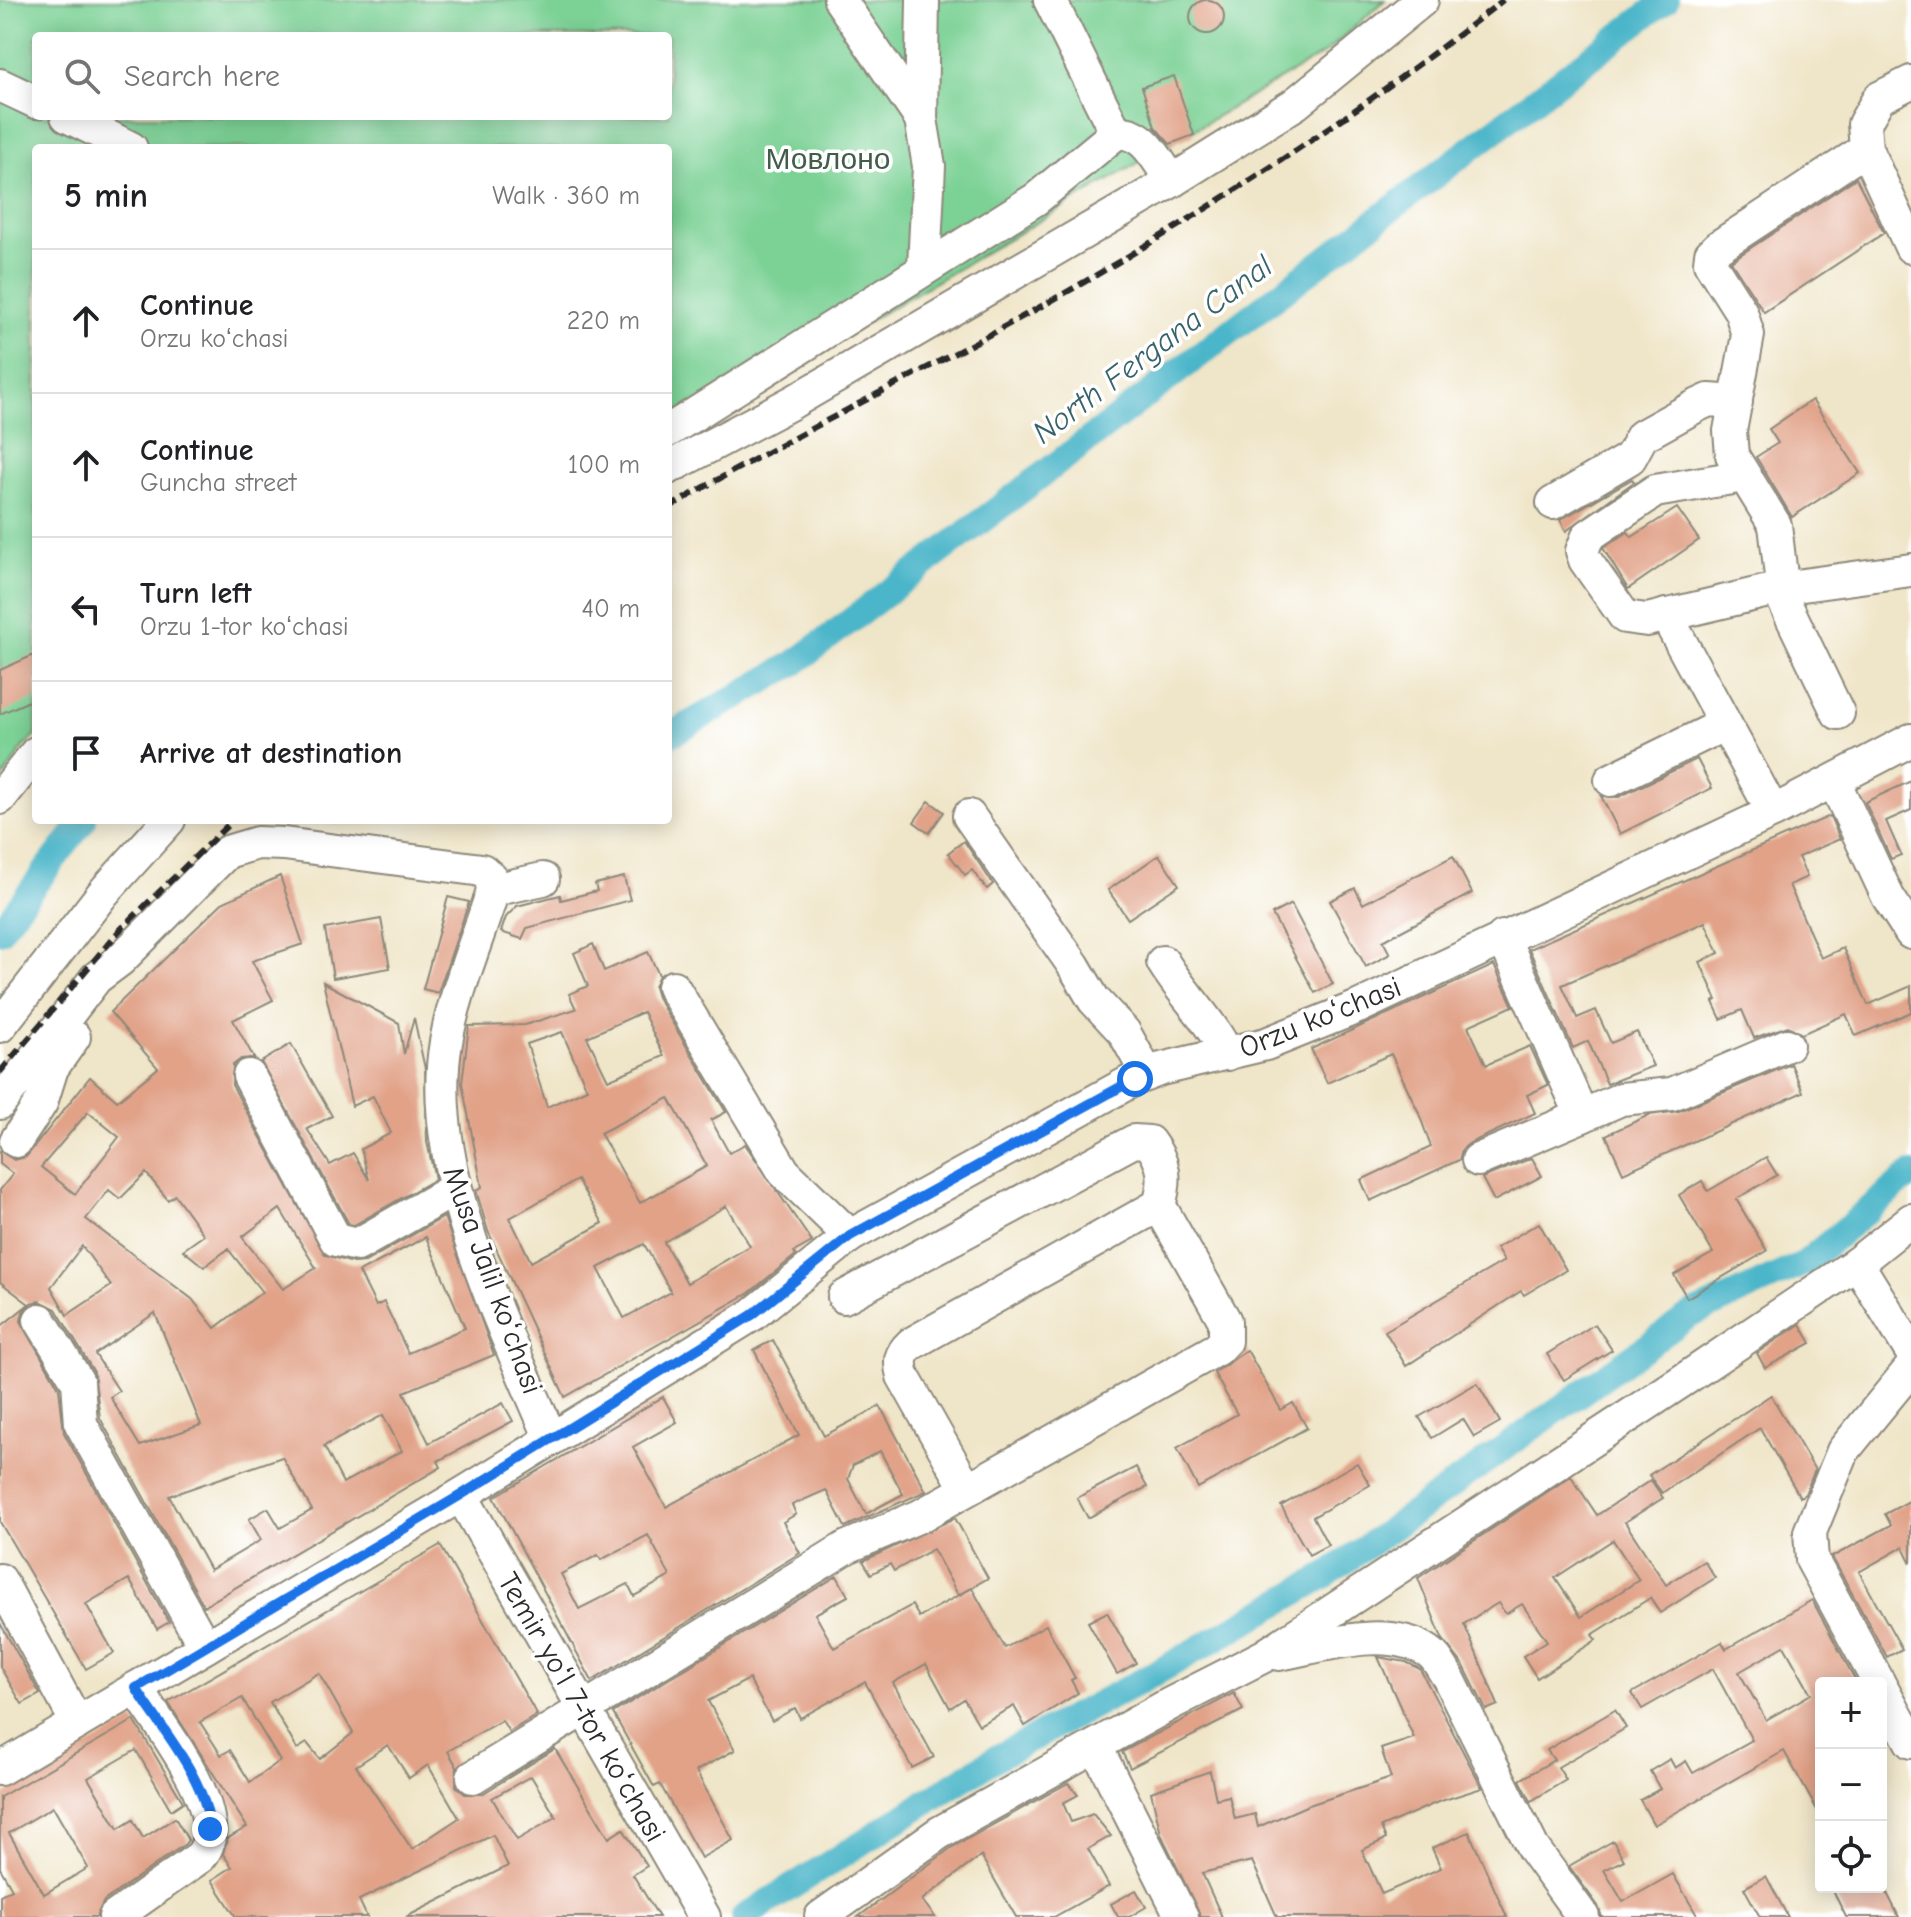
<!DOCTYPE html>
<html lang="en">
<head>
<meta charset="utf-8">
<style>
	:root { --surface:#fff; --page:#f2f2f2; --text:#202124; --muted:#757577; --line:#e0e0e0 }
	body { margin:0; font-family:"Comic Neue",sans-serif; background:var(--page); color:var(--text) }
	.controls { position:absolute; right:24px; bottom:24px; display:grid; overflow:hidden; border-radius:8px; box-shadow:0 4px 20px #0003 }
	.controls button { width:72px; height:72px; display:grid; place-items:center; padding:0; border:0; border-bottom:2px solid var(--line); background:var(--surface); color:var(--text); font:40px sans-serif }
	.stop { position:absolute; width:24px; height:24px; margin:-18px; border:6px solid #1a73e8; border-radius:50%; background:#fff }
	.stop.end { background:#1a73e8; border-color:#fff; box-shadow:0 2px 8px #0008 }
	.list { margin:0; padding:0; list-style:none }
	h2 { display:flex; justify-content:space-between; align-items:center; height:104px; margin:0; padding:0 32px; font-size:34px }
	h2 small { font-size:26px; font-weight:400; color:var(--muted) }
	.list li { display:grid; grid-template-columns:52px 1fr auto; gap:24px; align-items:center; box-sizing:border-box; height:144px; padding:0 32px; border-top:2px solid var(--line) }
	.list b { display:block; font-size:30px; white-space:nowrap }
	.list p { margin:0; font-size:26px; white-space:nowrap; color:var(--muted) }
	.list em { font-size:26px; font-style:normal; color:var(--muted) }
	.icon { flex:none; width:44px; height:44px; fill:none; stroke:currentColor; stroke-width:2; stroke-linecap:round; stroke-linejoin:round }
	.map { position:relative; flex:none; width:1911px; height:1917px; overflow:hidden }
	.search { position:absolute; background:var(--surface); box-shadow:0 4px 20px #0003; left:32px; top:32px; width:640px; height:88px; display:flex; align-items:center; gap:20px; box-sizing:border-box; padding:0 28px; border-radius:8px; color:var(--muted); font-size:30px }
	.panel { position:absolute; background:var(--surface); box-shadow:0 4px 20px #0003; left:32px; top:144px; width:640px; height:680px; border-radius:8px }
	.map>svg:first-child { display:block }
</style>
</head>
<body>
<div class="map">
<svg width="1911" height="1917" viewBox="0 0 1911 1917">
	<rect width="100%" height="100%" fill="#fff"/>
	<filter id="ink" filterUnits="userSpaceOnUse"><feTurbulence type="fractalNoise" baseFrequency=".0125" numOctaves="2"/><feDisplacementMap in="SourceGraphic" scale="16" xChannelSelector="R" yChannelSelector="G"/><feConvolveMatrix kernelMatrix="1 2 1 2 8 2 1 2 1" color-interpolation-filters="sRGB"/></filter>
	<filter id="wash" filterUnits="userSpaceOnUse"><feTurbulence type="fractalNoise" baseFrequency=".006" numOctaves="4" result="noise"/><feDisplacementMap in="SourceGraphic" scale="32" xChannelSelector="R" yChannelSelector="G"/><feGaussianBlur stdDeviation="1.8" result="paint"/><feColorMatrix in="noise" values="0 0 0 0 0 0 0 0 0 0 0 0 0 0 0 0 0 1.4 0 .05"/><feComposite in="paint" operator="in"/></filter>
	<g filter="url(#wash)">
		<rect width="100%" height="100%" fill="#efe5c8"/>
		<path fill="#7cd195" stroke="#547e60" stroke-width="2" fill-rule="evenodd" d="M 0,0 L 1385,0 L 1325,53 L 668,439 L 668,148 L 36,148 L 36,736 L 23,747 L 0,783 ZM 36,36 L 668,36 L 668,116 L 36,116 Z"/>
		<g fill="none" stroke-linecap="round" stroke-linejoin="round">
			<g stroke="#4bb6c9" stroke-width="26">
				<path d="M 668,736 L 795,663 L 1666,0"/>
				<path d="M 0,931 L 84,820"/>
				<path d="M 744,1917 L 996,1758 L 1156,1673 L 1325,1576 L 1689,1316 L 1805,1263 L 1911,1174"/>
			</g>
		</g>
		<g id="blocks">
			<g fill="#e1a288" fill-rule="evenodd">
				<circle cx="1207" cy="17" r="17"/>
				<path d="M 1174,76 L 1194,135 L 1170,144 L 1155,127 L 1142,87 Z"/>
				<path d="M 1856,178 L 1884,233 L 1764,312 L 1731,261 Z"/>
				<path d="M 1812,400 L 1860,473 L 1792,517 L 1756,457 L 1778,443 L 1769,429 Z"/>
				<path d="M 1632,479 L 1634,482 L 1566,531 L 1560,520 Z"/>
				<path d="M 1677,508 L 1699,540 L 1628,589 L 1603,548 L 1628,532 L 1632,537 Z"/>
				<path d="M 36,654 L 36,698 L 0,714 L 0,670 Z"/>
				<path d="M 1697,759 L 1712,788 L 1620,834 L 1601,796 L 1619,797 Z"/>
				<path d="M 1911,781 L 1911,810 L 1886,821 L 1901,855 L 1891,859 L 1865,802 Z"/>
				<path d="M 929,801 L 944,812 L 929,833 L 914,822 Z"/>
				<path d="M 1830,816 L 1840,839 L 1798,857 L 1807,877 L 1789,885 L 1821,958 L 1843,948 L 1868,1005 L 1911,986 L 1911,1012 L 1856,1036 L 1846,1014 L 1802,1034 L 1788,1026 L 1754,1038 L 1742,1010 L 1721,1019 L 1713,1002 L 1717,1000 L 1700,962 L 1719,953 L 1705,922 L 1562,985 L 1577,1018 L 1596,1010 L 1611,1043 L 1637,1032 L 1653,1066 L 1607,1084 L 1588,1041 L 1573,1048 L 1529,949 Z"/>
				<path d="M 964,841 L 993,884 L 987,889 L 972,870 L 965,875 L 948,853 Z"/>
				<path d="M 1159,855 L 1179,885 L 1128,919 L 1108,890 Z"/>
				<path d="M 1453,856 L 1472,893 L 1383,941 L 1390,954 L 1366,967 L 1330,901 L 1355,888 L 1363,904 Z"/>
				<path d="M 280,876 L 303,944 L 252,961 L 273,1000 L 233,1020 L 254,1058 L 241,1059 L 233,1065 L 232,1085 L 325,1255 L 353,1263 L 365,1262 L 444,1217 L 494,1355 L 404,1392 L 429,1443 L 503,1403 L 513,1421 L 438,1461 L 441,1467 L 204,1606 L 100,1418 L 94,1372 L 56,1309 L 40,1301 L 31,1303 L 23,1312 L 21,1321 L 59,1388 L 64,1433 L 169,1622 L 157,1629 L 129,1579 L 86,1604 L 114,1653 L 86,1669 L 0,1522 L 0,1327 L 29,1304 L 0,1282 L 0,1190 L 13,1174 L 0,1164 L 0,1151 L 14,1160 L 26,1157 L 90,1077 L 117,1101 L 158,1068 L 110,1012 L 222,903 ZM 88,1112 L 119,1137 L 75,1194 L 41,1167 ZM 146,1173 L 168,1200 L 175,1195 L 204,1235 L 183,1250 L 204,1267 L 228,1249 L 262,1292 L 215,1328 L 192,1299 L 86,1219 L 109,1190 L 120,1199 ZM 280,1209 L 316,1268 L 283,1289 L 242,1237 ZM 426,1237 L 465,1328 L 408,1353 L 384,1302 L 376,1306 L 359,1272 ZM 82,1246 L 111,1286 L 67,1315 L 51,1287 ZM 155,1313 L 201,1425 L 140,1446 L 110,1397 L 119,1391 L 95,1354 ZM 383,1415 L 402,1451 L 343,1483 L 324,1446 ZM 282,1457 L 312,1510 L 280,1528 L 268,1508 L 249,1519 L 261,1540 L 210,1570 L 169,1496 Z"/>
				<path d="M 624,877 L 630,900 L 527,928 L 522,939 L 501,932 L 506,917 L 517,906 L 560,895 L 561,900 L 597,891 L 595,884 Z"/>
				<path d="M 448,897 L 469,902 L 438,993 L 423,989 Z"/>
				<path d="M 1291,904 L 1333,984 L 1315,993 L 1272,914 Z"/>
				<path d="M 381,919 L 390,968 L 333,978 L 325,929 Z"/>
				<path d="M 593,944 L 604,971 L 648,952 L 659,975 L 654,987 L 657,997 L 726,1112 L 711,1120 L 729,1153 L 745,1144 L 812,1242 L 794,1252 L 796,1255 L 749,1293 L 565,1397 L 488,1231 L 476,1190 L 482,1187 L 462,1083 L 469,1026 L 525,1025 L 576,1009 L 569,994 L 588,986 L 574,953 ZM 643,1012 L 664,1056 L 608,1080 L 587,1037 ZM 562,1032 L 587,1089 L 547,1107 L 527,1044 ZM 669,1098 L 707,1166 L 640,1203 L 600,1133 ZM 577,1180 L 603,1223 L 531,1262 L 510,1218 ZM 726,1206 L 750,1246 L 687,1283 L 664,1242 ZM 644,1244 L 671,1292 L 624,1318 L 598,1268 Z"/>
				<path d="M 1494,965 L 1513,1006 L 1468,1026 L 1486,1065 L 1530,1046 L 1548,1085 L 1527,1095 L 1535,1113 L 1470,1143 L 1462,1149 L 1459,1160 L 1370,1201 L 1361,1180 L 1431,1147 L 1418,1111 L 1391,1054 L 1327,1083 L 1311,1049 Z"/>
				<path d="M 323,982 L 399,1023 L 404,1054 L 414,1018 L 425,1069 L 427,1142 L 435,1179 L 354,1225 L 349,1224 L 261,1062 L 291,1044 L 332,1116 L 307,1129 L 330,1165 L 353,1153 L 369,1180 L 361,1149 L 391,1133 L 373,1096 L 352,1106 Z"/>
				<path d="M 1791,1064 L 1803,1092 L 1623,1173 L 1606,1135 L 1649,1115 L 1679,1111 Z"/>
				<path d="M 1766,1157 L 1777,1175 L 1736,1199 L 1767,1251 L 1687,1298 L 1674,1275 L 1713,1253 L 1679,1195 L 1702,1181 L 1708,1191 Z"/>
				<path d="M 1532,1158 L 1542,1176 L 1494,1201 L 1482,1178 Z"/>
				<path d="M 1539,1223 L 1566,1270 L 1524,1295 L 1521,1291 L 1406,1366 L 1385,1331 L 1504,1261 L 1496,1248 Z"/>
				<path d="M 1595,1324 L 1612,1350 L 1564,1380 L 1547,1354 Z"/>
				<path d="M 1800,1324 L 1811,1343 L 1765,1368 L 1757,1353 Z"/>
				<path d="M 773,1340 L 824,1436 L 880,1406 L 926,1491 L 845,1527 L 826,1490 L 792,1505 L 796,1514 L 783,1522 L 800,1553 L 592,1681 L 494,1497 L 663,1397 L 677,1422 L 633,1447 L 666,1507 L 799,1435 L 754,1350 ZM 880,1451 L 903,1494 L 866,1514 L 848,1479 L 853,1465 ZM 648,1535 L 670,1576 L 634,1596 L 628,1584 L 579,1609 L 561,1574 L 598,1555 L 601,1560 Z"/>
				<path d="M 1247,1350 L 1281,1410 L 1293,1403 L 1307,1428 L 1198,1488 L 1177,1448 L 1237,1414 L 1214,1373 Z"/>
				<path d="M 1477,1383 L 1500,1422 L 1474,1437 L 1463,1419 L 1432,1438 L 1419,1417 Z"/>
				<path d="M 1771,1395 L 1815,1470 L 1805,1494 L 1800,1497 L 1760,1428 L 1662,1493 L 1649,1475 Z"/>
				<path d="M 1357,1463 L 1370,1485 L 1313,1517 L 1328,1545 L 1309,1555 L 1281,1506 Z"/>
				<path d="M 1136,1467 L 1147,1487 L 1088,1518 L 1077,1498 Z"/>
				<path d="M 1571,1476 L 1597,1515 L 1651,1480 L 1663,1498 L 1625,1522 L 1666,1585 L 1704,1561 L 1715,1578 L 1660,1613 L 1650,1598 L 1592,1635 L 1596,1640 L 1537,1678 L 1523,1656 L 1547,1641 L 1522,1604 L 1506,1614 L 1498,1603 L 1464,1624 L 1498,1705 L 1486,1710 L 1464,1666 L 1442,1638 L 1418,1578 ZM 1613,1540 L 1639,1580 L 1581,1617 L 1555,1578 Z"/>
				<path d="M 1911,1500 L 1911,1563 L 1903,1547 L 1859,1572 L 1902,1649 L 1887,1657 L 1832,1557 L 1891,1525 L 1885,1514 Z"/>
				<path d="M 955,1518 L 988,1578 L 958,1595 L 933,1549 L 894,1571 L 890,1564 L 871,1574 L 863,1561 Z"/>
				<path d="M 440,1545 L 537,1715 L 509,1732 L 502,1720 L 448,1751 L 457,1767 L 456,1786 L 465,1794 L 482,1794 L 555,1749 L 609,1838 L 623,1829 L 647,1866 L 633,1875 L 659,1917 L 406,1917 L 508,1866 L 493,1835 L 359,1900 L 367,1917 L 236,1917 L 212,1880 L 232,1867 L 223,1854 L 227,1839 L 247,1827 L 168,1702 ZM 319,1673 L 353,1733 L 320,1759 L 307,1743 L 297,1749 L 270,1702 ZM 242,1698 L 280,1761 L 250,1782 L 230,1750 L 221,1755 L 200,1722 ZM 388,1745 L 409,1778 L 428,1765 L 459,1818 L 412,1849 L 356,1766 ZM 531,1776 L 556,1817 L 517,1840 L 492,1798 Z"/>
				<path d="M 837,1576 L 848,1596 L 815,1614 L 834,1648 L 912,1605 L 919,1617 L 972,1588 L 1005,1648 L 1046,1625 L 1075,1678 L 1071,1680 L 1078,1693 L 1025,1726 L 1014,1706 L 979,1725 L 964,1699 L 950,1708 L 926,1664 L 893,1683 L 934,1757 L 912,1768 L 865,1682 L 800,1718 L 795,1708 L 772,1721 L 749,1679 L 708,1701 L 735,1750 L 696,1771 L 733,1840 L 701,1858 L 660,1784 L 654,1787 L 613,1713 Z"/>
				<path d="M 1812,1600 L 1857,1683 L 1821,1683 L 1821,1817 L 1784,1751 L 1654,1825 L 1640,1800 L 1660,1789 L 1650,1771 L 1670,1759 L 1675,1768 L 1686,1761 L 1693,1773 L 1752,1740 L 1713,1669 L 1642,1709 L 1632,1693 L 1722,1642 L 1726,1649 ZM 1784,1646 L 1811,1694 L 1766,1720 L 1739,1672 Z"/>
				<path d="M 1107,1612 L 1136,1663 L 1117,1674 L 1088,1622 Z"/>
				<path d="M 0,1623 L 40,1694 L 22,1704 L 0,1667 Z"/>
				<path d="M 1378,1657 L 1406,1662 L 1420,1669 L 1482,1788 L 1438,1802 L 1381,1827 L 1386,1839 L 1362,1850 L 1382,1894 L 1441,1868 L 1432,1848 L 1469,1832 L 1507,1917 L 1277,1917 L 1252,1861 L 1202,1873 L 1222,1917 L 1201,1917 L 1161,1834 L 1151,1792 L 1210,1771 L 1216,1799 L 1229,1796 L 1235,1819 L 1255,1814 L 1258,1827 L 1306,1806 L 1391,1778 L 1381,1749 L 1414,1738 Z"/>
				<path d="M 1234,1693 L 1243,1710 L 1130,1768 L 1122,1752 Z"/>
				<path d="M 1615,1710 L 1626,1728 L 1558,1767 L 1566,1780 L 1531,1801 L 1520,1780 L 1554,1760 L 1547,1750 Z"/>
				<path d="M 134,1720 L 183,1802 L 171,1810 L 136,1750 L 88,1778 L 118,1829 L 133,1820 L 143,1838 L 175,1818 L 188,1840 L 185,1844 L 104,1901 L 96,1917 L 0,1917 L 0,1895 L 12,1889 L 0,1868 L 0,1797 ZM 53,1807 L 88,1868 L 44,1894 L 9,1833 Z"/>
				<path d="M 1068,1783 L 1078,1795 L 1063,1803 L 1071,1822 L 1093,1814 L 1111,1836 L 1088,1849 L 1109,1886 L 1054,1917 L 1016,1917 L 981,1856 L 922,1900 L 935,1917 L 858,1917 L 951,1848 Z"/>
				<path d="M 1613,1841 L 1624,1860 L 1604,1870 L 1623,1902 L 1673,1874 L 1698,1917 L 1602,1917 L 1598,1906 L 1569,1866 Z"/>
				<path d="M 1766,1876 L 1788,1917 L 1760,1917 L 1744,1888 Z"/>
				<path d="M 1831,1887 L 1884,1887 L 1899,1917 L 1846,1917 Z"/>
				<path d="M 1136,1890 L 1146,1907 L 1129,1917 L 1118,1917 L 1111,1904 Z"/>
			</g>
		</g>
	</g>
	<g filter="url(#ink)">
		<use href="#blocks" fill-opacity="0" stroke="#8d887a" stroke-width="2"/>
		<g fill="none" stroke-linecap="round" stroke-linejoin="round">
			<defs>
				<g id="minor">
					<path d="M 840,0 L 921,119 L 929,166 L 924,267"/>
					<path d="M 1050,0 L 1116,133"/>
					<path d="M 1911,82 L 1879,98 L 1864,124 L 1866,149 L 1911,247"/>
					<path d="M 0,85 L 36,102"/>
					<path d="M 67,116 L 131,148"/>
					<path d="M 921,119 L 923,0"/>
					<path d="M 668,431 L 1036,199 L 1116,133 C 1145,130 1157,161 1172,181"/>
					<path d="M 668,468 L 793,402 L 1172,181 L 1295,104 L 1422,0"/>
					<path d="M 1744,476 L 1655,491 L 1588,536 L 1582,551 L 1585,560 L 1625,617 L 1647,620 L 1781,588 L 1911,570"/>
					<path d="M 1553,503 L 1630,458 L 1642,436 L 1696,406 L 1709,400 L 1736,402"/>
					<path d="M 1666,615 L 1773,812"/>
					<path d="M 1838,713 L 1784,601 L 1775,525 L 1732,455 L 1730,431 L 1748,335 L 1741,312 L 1710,263 L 1711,254 L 1718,247 L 1866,149"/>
					<path d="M 1611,780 L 1725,724"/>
					<path d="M 1834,781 L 1888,897 L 1911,933"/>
					<path d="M 0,798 L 36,753"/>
					<path d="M 969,816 L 1074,966 L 1094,1000 L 1124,1032 L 1147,1074"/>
					<path d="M 493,890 L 543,879"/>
					<path d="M 1503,937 L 1582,1116 L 1621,1099 L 1672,1094 L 1787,1045"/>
					<path d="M 1163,962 C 1183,995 1210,1019 1227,1054"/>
					<path d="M 673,987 L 784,1172 L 850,1236"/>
					<path d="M 0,1026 L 104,892 L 169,820"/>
					<path d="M 249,1076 L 336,1240 L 357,1245 L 455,1189"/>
					<path d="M 0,1103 L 96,978 L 120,960 L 227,852 L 257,843 L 284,844 L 482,870 L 491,878 L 493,890 C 478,939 455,991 446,1042 C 424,1167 503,1325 551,1439"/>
					<path d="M 16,1141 L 41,1103 L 52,1068 L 74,1037"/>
					<path d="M 1478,1160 L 1582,1116"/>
					<path d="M 1857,1263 L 1911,1351"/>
					<path d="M 844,1297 L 1134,1141 L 1149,1142 C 1165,1163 1167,1179 1159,1205"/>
					<path d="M 40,1320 L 78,1382 L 81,1424 L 205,1647"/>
					<path d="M 461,1495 L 704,1917"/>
					<path d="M 0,1580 L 77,1723"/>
					<path d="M 1279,1654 C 1323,1646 1389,1624 1429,1652 C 1437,1657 1442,1669 1448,1677 L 1533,1848 L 1583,1917"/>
					<path d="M 1879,1683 L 1812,1560 L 1810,1532 L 1843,1451 L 1911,1368"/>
					<path d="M 1881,1687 L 1911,1742"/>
					<path d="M 1096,1747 L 1182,1917"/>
					<path d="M 0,1769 L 461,1495 L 752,1315 L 850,1236 L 1135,1079 L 1161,1069 L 1266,1044 L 1358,1007 L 1773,812 L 1911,740"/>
					<path d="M 473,1777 L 847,1547 L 920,1516 L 1217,1349 L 1225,1341 L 1225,1321 L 1159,1205 L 911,1344 C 900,1354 899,1361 903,1376 L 967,1489"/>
					<path d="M 115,1917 L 200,1857 C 236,1818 158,1724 136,1688"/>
					<path d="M 821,1917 L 939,1833 L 1170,1704 L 1264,1656 L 1685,1379 L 1857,1263 L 1911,1220"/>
				</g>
			</defs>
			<use href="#minor" stroke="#8d887a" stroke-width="36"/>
			<use href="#minor" stroke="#fff" stroke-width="32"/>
			<g stroke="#2b2b2b" stroke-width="6" stroke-dasharray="12 6" stroke-linecap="butt">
				<path d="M 668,508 C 807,427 953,358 1093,277 C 1236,193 1373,103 1503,0"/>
				<path d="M 0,1072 L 119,931 L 233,820"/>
			</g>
		</g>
	</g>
	<g fill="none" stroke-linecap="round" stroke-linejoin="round" filter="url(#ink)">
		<path stroke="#1a73e8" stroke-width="10" d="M 210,1829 C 206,1778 162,1730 136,1688 L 461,1495 L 752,1315 L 850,1236 L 1135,1079"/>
	</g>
	<g text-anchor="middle" stroke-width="7" stroke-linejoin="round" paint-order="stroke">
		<g font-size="30" fill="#435d4b" stroke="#fff">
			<text x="828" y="169">Мовлоно</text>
		</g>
		<g font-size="30" fill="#2b2b2b" stroke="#fff">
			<text transform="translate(1320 1017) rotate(-22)" y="10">Orzu koʻchasi</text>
			<text transform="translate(493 1280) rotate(70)" y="10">Musa Jalil koʻchasi</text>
			<text transform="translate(582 1707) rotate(60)" y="10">Temir yoʻl 7-tor koʻchasi</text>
		</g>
		<g font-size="32" font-style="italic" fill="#38636a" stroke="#fff">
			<text transform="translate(1152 349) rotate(-37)" y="11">North Fergana Canal</text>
		</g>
	</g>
</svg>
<div class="controls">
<button>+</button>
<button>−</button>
<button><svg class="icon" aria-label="locate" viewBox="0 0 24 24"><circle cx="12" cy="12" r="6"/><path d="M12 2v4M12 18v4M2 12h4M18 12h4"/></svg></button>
</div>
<div class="stop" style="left:1135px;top:1079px"></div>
<div class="stop end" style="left:210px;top:1829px"></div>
<div class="search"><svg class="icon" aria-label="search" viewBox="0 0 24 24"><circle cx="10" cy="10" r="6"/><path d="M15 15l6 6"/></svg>Search here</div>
<section class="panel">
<h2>5 min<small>Walk · 360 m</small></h2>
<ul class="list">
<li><svg class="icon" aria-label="ahead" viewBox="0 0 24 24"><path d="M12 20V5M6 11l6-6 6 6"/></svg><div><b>Continue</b><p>Orzu koʻchasi</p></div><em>220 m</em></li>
<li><svg class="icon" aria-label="ahead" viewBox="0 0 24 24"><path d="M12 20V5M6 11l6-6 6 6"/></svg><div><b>Continue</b><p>Guncha street</p></div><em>100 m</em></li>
<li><svg class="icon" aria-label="left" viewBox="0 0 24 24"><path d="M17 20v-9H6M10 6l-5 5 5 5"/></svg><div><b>Turn left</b><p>Orzu 1-tor koʻchasi</p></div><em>40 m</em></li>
<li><svg class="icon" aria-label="arrive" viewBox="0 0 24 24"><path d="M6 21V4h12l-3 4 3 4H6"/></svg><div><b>Arrive at destination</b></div></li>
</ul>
</section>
</div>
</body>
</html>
